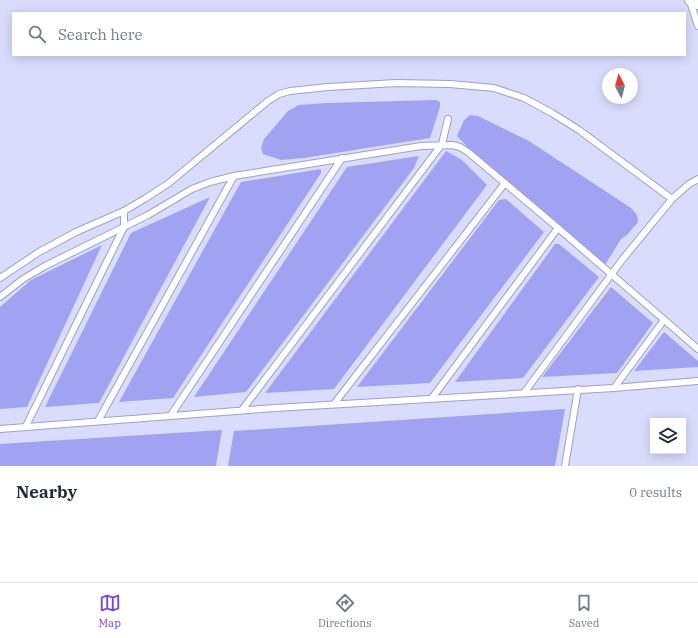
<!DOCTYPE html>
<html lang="en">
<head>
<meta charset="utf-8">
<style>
	:root { --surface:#fff; --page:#f2f2f3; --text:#1f2937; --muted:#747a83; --line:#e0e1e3; --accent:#7c3aed }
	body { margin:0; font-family:"IBM Plex Serif",serif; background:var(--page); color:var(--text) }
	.controls { position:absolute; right:12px; bottom:12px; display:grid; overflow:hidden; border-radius:0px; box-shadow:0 2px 10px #0003 }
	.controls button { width:36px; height:36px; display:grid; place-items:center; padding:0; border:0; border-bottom:1px solid var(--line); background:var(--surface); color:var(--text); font:20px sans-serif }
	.compass { position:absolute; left:602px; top:68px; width:36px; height:36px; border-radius:50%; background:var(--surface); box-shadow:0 2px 10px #0003; rotate:353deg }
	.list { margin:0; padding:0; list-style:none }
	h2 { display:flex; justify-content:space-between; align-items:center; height:52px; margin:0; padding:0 16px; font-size:17px }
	h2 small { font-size:13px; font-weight:400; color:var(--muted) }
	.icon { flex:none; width:22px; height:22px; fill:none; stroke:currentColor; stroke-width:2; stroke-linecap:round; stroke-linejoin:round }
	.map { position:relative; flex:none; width:698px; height:466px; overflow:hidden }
	.search { position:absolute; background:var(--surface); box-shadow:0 2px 10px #0003; left:12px; right:12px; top:12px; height:44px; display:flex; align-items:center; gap:10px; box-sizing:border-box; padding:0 14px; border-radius:0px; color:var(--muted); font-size:15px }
	.sheet { height:116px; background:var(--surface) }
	nav { display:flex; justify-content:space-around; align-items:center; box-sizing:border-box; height:56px; border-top:1px solid var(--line); background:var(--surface); font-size:11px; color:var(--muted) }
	nav a { display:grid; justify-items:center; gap:2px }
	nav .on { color:var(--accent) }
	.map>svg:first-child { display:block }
</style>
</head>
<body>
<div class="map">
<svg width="698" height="466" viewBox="0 0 698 466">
	<rect width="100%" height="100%" fill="#d9dcfd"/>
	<g fill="#a0a3f2">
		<path d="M 436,100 L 440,102 L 440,107 L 430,138 L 304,158 L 281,160 L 263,154 L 261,148 L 264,139 L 288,111 L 299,105 L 326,103 Z"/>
		<path d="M 470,115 L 478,116 L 529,141 L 631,208 L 637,215 L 638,222 L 627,235 L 621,239 L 605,265 L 477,157 L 457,136 L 464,120 Z"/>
		<path d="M 446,151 L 462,160 L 487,185 L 334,389 L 265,393 Z"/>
		<path d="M 419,156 L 414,168 L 246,392 L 194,397 L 347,167 Z"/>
		<path d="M 321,169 L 321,173 L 173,398 L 119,402 L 241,182 Z"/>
		<path d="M 210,197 L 99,403 L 45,407 L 131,233 Z"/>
		<path d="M 506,199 L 544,232 L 430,383 L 357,387 L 499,200 Z"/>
		<path d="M 555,244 L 559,244 L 599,277 L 523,378 L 455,382 Z"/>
		<path d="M 102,245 L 27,407 L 0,409 L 0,307 L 31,280 Z"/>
		<path d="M 611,287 L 653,323 L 617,373 L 542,377 Z"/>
		<path d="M 664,332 L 698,361 L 698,367 L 634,371 Z"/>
		<path d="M 565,409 L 555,466 L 228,466 L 234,431 Z"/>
		<path d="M 222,430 L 216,466 L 0,466 L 0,444 Z"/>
	</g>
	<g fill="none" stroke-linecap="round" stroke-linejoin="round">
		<defs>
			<g id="lane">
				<path d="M 690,1 L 698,26"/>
				<path d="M 0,278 L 39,252 L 76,232 L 124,211 L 146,198 L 169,183 L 268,101 L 279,94 L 290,91 L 328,87 L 396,83 L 450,84 L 494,88 L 524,98 L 552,113 L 579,130 L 672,199"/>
				<path d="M 0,297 L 23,279 L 45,266 L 148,215 L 192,189 L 210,182 L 234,176 L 421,146 L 452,145 L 460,147 L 468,152 L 558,228 L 698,349"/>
				<path d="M 614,388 L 664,320"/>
				<path d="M 524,393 L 622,260 L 672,199 L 689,184 L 698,179"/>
				<path d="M 432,398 L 558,228"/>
				<path d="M 334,404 L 505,183"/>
				<path d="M 242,410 L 442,144 L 448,119"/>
				<path d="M 171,415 L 342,158"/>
				<path d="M 98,421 L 234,176"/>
				<path d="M 26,426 L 124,227 L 124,211"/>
				<path d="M 0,429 L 275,408 L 614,388 L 698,381"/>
				<path d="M 565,466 L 578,389"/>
			</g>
			<path id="street" d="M 691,0 L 698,3"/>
		</defs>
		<use href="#lane" stroke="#9fa1c1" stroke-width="8"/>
		<use href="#street" stroke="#9fa1c1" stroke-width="14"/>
		<use href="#lane" stroke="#fff" stroke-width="6"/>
		<use href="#street" stroke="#fff" stroke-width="12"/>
	</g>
</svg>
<div class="controls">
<button><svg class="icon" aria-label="layers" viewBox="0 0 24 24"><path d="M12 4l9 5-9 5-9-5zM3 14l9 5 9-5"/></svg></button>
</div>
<svg class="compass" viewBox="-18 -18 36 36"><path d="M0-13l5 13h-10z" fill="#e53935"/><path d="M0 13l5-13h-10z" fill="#747a83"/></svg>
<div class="search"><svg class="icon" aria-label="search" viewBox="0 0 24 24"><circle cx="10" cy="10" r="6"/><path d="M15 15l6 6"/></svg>Search here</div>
</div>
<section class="sheet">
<h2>Nearby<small>0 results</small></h2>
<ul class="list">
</ul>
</section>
<nav>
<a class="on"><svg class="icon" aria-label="map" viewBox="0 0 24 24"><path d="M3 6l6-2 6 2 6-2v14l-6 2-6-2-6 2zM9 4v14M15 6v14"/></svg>Map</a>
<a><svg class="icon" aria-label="directions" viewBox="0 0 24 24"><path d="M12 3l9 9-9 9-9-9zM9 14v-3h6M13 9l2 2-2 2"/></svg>Directions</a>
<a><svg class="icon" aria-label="saved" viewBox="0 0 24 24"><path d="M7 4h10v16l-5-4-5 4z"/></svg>Saved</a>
</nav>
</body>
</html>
